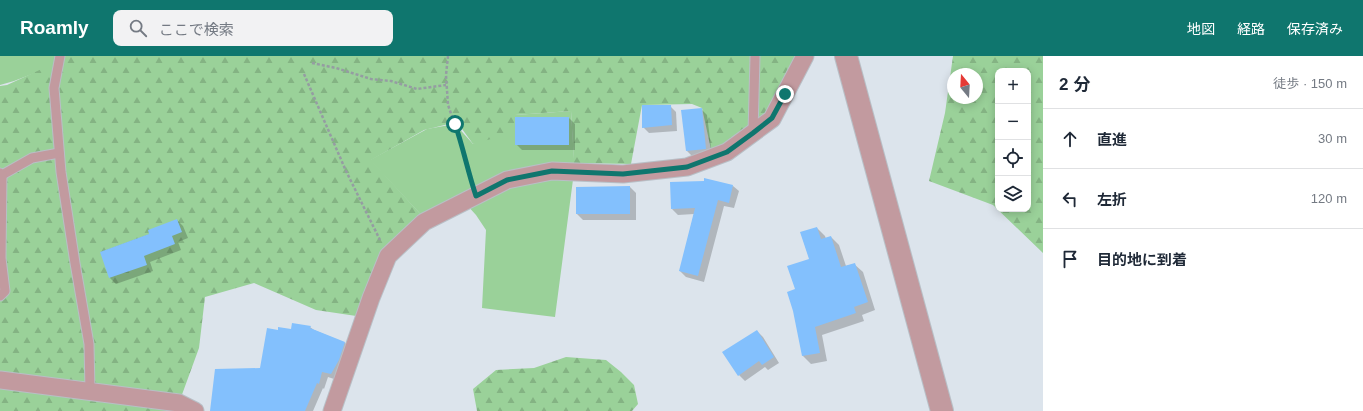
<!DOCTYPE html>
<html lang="ja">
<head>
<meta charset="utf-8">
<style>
	:root { --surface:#fff; --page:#f2f2f3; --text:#1f2937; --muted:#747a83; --line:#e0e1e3; --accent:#0f766e }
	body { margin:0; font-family:Helvetica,"Noto Sans JP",sans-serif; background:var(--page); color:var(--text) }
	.controls { position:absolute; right:12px; top:12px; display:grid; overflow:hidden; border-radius:8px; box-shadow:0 2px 10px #0003 }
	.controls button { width:36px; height:36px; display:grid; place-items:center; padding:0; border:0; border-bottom:1px solid var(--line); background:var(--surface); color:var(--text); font:20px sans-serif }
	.compass { position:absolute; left:947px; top:12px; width:36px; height:36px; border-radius:50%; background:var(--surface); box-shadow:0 2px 10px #0003; rotate:342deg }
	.stop { position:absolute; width:12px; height:12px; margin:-9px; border:3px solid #0f766e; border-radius:50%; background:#fff }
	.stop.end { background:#0f766e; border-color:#fff; box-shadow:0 1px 4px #0008 }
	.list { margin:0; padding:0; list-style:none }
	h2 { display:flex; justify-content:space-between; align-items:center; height:52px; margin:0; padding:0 16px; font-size:17px }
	h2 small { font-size:13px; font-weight:400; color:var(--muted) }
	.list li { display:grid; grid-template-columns:26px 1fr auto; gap:12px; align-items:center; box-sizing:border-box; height:60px; padding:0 16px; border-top:1px solid var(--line) }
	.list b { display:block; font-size:15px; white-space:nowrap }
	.list em { font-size:13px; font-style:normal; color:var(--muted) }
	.icon { flex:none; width:22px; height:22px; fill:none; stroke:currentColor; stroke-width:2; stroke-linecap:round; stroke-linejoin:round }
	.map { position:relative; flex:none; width:1043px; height:355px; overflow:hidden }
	header { display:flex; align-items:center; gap:24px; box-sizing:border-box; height:56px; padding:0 20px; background:var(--accent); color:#fff }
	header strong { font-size:19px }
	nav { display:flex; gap:22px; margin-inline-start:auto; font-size:14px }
	.search { width:280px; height:36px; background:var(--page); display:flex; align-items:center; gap:10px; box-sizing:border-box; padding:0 14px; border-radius:8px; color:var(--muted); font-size:15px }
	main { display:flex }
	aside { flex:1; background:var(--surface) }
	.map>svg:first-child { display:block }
</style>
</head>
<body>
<header>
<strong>Roamly</strong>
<div class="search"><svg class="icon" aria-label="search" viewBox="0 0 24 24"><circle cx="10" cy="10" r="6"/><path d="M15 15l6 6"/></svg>ここで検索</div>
<nav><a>地図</a><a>経路</a><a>保存済み</a></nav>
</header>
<main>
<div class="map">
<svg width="1043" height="355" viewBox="0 0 1043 355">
	<defs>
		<pattern id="forest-firs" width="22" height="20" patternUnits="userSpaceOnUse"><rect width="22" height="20" fill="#9ad199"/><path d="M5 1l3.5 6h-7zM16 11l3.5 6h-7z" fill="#84b383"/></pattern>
	</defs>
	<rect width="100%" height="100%" fill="#dce4ec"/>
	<g fill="#9ad199">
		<path d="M 0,0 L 59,0 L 58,8 L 14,25 L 0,29 Z"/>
		<path d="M 571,55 L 574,103 L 574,116 L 555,261 L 482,252 L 486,174 L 476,159 L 466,148 L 425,163 L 370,104 L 427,73 L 455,68 L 473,88 L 515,59 Z"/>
	</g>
	<g fill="url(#forest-firs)" fill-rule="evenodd">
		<path d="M 60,0 L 805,0 L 772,63 L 712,98 L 702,52 L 692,48 L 642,49 L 631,108 L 574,107 L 571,55 L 515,59 L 513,77 L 473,88 L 457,66 L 424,74 L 371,104 L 425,163 L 387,201 L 363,261 L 316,254 L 254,227 L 205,241 L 199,292 L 176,355 L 0,355 L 0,30 L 7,29 L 59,5 Z"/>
		<path d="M 953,0 L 1043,0 L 1043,197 L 993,149 L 929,125 L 945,57 ZM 998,15 L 1028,15 L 1028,153 L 998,153 ZM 953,18 L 977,18 L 977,42 L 953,42 Z"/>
		<path d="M 566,301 L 606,304 L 621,316 L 634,329 L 638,348 L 632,355 L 477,355 L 473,333 L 496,314 L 534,312 Z"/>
	</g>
	<g fill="#0003">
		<path d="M 670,50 L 676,56 L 677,75 L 649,77 L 643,71 Z"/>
		<path d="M 701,53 L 707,59 L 712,99 L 693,101 L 687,95 Z"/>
		<path d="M 569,62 L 575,68 L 575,94 L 522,94 L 516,88 Z"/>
		<path d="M 733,130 L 739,135 L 734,152 L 724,150 L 704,226 L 686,221 L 680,215 L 694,158 L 678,159 L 672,153 Z"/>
		<path d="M 630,131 L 636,137 L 636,164 L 583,164 L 577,158 Z"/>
		<path d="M 177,164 L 183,170 L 188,182 L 178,186 L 181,194 L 150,206 L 153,215 L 116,228 L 110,222 L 101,196 L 150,178 Z"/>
		<path d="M 817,172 L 825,180 L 826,183 L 831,181 L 839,189 L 846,210 L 854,208 L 863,216 L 875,254 L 862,259 L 864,265 L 822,279 L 827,305 L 811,308 L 803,300 L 794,255 L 796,234 L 810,203 Z"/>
		<path d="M 310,271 L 314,274 L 345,287 L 350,292 L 337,324 L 328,321 L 324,333 L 323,332 L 313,355 L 211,355 L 261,313 L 278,275 Z"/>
		<path d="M 757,275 L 763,281 L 779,307 L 768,314 L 765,311 L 745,325 L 739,319 Z"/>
	</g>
	<g fill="#83c0fd">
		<path d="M 642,49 L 671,49 L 672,69 L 642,72 Z"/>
		<path d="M 702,52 L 706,93 L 686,95 L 681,54 Z"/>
		<rect x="515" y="61" width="54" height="28"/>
		<path d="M 704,122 L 733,129 L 729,147 L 718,144 L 698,220 L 679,215 L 695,152 L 671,153 L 670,126 L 704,125 Z"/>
		<path d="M 630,130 L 630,158 L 576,158 L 576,131 Z"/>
		<path d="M 177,163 L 182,176 L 172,180 L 175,188 L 144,200 L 147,209 L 109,222 L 100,196 L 149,178 L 148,174 Z"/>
		<path d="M 817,171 L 821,183 L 831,180 L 841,211 L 855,207 L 868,246 L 854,251 L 856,257 L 815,271 L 820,297 L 802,300 L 793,255 L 787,236 L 795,233 L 787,210 L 809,203 L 800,176 Z"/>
		<path d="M 292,267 L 311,270 L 310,272 L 345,286 L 339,304 L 331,318 L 322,316 L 319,328 L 317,327 L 305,355 L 210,355 L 215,313 L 260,312 L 267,272 L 278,274 L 278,271 L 291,273 Z"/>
		<path d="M 757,274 L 774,301 L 762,309 L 759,305 L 738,320 L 722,296 Z"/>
	</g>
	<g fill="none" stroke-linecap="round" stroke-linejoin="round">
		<defs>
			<g id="service">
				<path d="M 60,0 L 54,32 L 61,116 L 75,207 L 89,288 L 90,335"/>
				<path d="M 753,77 L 755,1"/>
				<path d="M 0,117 L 2,119 L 32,102 L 59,97"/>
				<path d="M 0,240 L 5,235 L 1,202 L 2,119"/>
			</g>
			<g id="minor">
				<path d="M 0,324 L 179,347 L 195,355"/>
				<path d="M 332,355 L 371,242 L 388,200 L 424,166 L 507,124 L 552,115 L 623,118 L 687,111 L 727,96 L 772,63 L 805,0"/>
			</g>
			<path id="tertiary" d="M 846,0 L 942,355"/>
		</defs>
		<use href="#service" stroke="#b8bfc6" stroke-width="11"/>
		<use href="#minor" stroke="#b8bfc6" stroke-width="19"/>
		<use href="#tertiary" stroke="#b8bfc6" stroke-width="24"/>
		<g stroke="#959ca2" stroke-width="2.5" stroke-dasharray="3 2" stroke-linecap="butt">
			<path d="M 448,0 L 446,19 L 448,49 L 461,86 L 470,122"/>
			<path d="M 312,7 L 336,12 L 371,23 L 391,25 L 417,33 L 446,29"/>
			<path d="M 304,18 L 346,115 L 380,184"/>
		</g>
		<use href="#service" stroke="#c29a9f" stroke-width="9"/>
		<use href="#minor" stroke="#c29a9f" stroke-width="17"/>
		<use href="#tertiary" stroke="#c29a9f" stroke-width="22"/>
	</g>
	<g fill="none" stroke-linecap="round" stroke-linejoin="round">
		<path stroke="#0f766e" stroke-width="5" d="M 455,68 C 463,91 468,116 476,140 L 507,124 L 552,115 L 623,118 L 687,111 L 727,96 L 753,77 L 772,62 L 785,38"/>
	</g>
</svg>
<div class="controls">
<button>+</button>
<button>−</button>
<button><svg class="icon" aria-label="locate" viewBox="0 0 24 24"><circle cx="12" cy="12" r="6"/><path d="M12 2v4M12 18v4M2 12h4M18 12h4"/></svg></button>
<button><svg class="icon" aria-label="layers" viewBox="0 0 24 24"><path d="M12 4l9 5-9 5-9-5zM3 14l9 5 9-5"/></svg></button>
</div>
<svg class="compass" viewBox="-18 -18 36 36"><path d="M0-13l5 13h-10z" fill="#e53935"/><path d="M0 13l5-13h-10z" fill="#747a83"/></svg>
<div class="stop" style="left:455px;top:68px"></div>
<div class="stop end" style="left:785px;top:38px"></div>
</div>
<aside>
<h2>2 分<small>徒歩 · 150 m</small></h2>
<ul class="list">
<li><svg class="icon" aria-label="ahead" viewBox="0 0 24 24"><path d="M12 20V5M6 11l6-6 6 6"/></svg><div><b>直進</b></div><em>30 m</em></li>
<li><svg class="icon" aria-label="left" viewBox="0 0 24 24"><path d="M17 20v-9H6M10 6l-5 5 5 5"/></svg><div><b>左折</b></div><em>120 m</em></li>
<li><svg class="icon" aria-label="arrive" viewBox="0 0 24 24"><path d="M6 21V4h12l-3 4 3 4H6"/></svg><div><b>目的地に到着</b></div></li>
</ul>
</aside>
</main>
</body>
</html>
